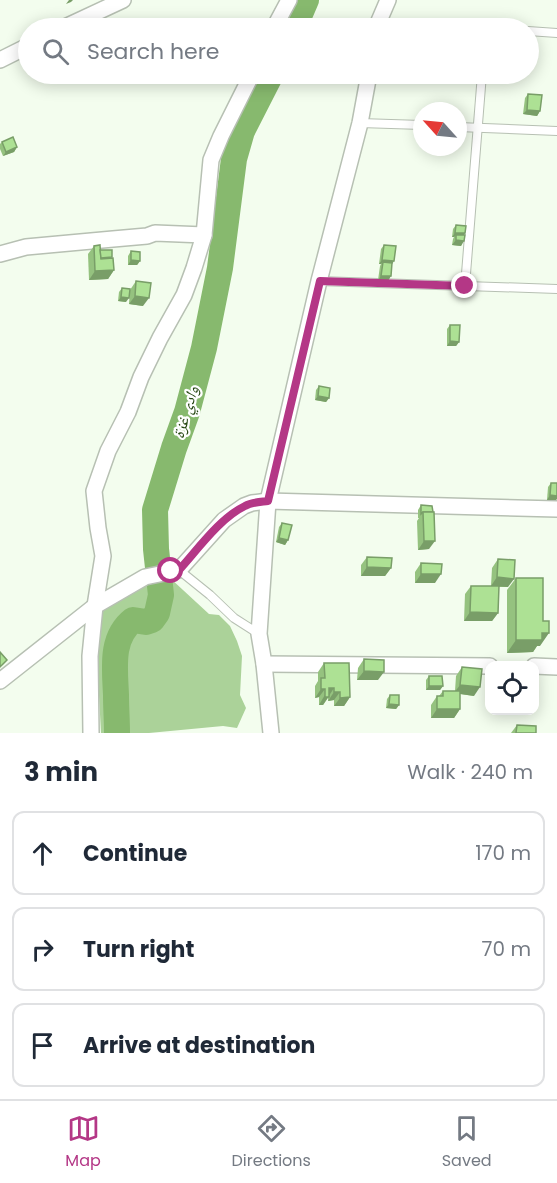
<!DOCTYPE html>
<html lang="en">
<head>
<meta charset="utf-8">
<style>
	:root { --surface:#fff; --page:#f2f2f3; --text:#1f2937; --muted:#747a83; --line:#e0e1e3; --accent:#b43786 }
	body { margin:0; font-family:Poppins,"Noto Naskh Arabic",sans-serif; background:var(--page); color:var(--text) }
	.controls { position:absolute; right:18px; bottom:18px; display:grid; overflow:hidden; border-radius:12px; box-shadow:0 3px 15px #0003 }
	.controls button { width:54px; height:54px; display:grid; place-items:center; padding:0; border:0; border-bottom:2px solid var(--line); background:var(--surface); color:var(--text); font:30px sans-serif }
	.compass { position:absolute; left:413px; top:102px; width:54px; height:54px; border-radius:50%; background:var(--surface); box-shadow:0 3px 15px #0003; rotate:297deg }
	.stop { position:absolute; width:18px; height:18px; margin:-14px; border:4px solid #b43786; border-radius:50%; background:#fff }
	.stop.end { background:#b43786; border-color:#fff; box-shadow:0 2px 6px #0008 }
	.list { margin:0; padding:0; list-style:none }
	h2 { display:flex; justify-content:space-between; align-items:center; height:78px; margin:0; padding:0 24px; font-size:26px }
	h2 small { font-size:20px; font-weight:400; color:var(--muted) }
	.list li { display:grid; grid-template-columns:39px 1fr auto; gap:18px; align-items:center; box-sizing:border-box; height:84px; margin:0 12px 12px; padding:0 12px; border:2px solid var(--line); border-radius:12px }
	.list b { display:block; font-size:22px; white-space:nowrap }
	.list em { font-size:20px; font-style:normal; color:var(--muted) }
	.icon { flex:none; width:33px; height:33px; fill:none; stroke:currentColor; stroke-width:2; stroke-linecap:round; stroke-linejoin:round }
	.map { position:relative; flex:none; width:557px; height:733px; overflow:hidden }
	.search { position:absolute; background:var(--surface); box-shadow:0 3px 15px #0003; left:18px; right:18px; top:18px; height:66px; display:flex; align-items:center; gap:15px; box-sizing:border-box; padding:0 21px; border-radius:33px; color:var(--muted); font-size:22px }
	.sheet { height:366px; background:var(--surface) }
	nav { display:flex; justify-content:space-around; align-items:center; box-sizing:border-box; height:84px; border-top:2px solid var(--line); background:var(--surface); font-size:16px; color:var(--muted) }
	nav a { display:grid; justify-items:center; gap:3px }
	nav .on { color:var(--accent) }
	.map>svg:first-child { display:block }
</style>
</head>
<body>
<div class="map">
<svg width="557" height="733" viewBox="0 0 557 733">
	<rect width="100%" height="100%" fill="#f3fdee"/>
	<path fill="#abd299" d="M 170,578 L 209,614 L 219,615 L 230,626 L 237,641 L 242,656 L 240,695 L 246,708 L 237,728 L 223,726 L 149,733 L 101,733 L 97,658 L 102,610 L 144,585 Z"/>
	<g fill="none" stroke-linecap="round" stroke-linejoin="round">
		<g stroke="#87b96e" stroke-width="26">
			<path d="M 294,28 L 306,0"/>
			<path d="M 117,733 C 117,720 116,708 116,695 C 115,669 110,638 133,620 L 146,622 L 152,620 L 157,613 L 161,595 L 156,549 L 155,510 L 174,448 L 187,412 L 204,348 L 220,268 L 234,159 L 242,131 L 271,74"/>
		</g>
		<defs>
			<g id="service">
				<path d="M 379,21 L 398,25 L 465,28"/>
				<path d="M 528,31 L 557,33"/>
				<path d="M 360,123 L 422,125"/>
				<path d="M 458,127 L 557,131"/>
				<path d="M 319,281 L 557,289"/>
				<path d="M 465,286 L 482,74"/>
				<path d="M 179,570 L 210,595 L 234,618 L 259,634"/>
			</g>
			<g id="minor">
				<path d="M 63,28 L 123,0"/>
				<path d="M 274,28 L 289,0"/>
				<path d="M 378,28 L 379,21 L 388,0"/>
				<path d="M 0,60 L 28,46"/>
				<path d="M 0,254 L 26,247 L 113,239 L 147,236 L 155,233 L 204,235"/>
				<path d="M 264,664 L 490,666"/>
				<path d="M 534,666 L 557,667"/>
				<path d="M 0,681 L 95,606 L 145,577 L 179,570 L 224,520 L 244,506 L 252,503 L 268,501 L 557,509"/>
				<path d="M 91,733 L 90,656 L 95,606 L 103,556 L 98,528 L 94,491 L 108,451 L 128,412 L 141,377 L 160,338 L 184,295 L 194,268 L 204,235 L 211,160 L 221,136 L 252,74"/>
				<path d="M 271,733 L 264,664 L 259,634 L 268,501 L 319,281 L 360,123 L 369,74"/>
			</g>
		</defs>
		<use href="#service" stroke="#b7c0b3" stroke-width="10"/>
		<use href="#minor" stroke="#b7c0b3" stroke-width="18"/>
		<use href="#service" stroke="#fff" stroke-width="8"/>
		<use href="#minor" stroke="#fff" stroke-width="15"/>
	</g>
	<g fill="#95c27f">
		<path d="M 528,94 L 540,111 L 537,116 L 523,114 L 525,98 Z"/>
		<path d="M 2,142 L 17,147 L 14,152 L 3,156 L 0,149 L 0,144 Z"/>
		<path d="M 456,225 L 464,235 L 461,246 L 452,245 L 453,239 L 454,237 L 452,237 L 453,229 Z"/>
		<path d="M 384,245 L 392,263 L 388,281 L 378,280 L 380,266 L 381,264 L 379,264 L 381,249 Z"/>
		<path d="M 94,246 L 100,250 L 114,270 L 108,279 L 89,280 L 88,254 Z"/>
		<path d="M 131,251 L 140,261 L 137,265 L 128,265 L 128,256 Z"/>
		<path d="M 136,281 L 143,306 L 129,304 L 130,290 Z"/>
		<path d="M 122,288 L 126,302 L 118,301 L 119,292 Z"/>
		<path d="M 450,325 L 459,342 L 456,346 L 447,346 L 447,329 Z"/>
		<path d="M 319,386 L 329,398 L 326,402 L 315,400 L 316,390 Z"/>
		<path d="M 551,483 L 556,500 L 547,500 L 548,487 Z"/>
		<path d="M 421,505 L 432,506 L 429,549 L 418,550 L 417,521 L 419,518 L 418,518 L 418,510 Z"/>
		<path d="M 282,523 L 288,540 L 285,545 L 276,542 L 279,527 Z"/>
		<path d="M 367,557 L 391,568 L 385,576 L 361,576 L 361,565 Z"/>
		<path d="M 498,559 L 508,587 L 499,587 L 498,613 L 492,621 L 464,621 L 465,594 L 471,586 L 491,586 L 492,568 Z"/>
		<path d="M 421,563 L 435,583 L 415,583 L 415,572 Z"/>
		<path d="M 516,578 L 540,646 L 537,646 L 533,652 L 507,653 L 507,590 Z"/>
		<path d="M 364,659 L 378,680 L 357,680 L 358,668 Z"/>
		<path d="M 324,663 L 350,697 L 344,706 L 334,706 L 334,700 L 328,701 L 328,698 L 323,705 L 319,705 L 319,697 L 315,698 L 315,686 L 318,681 L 318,672 Z"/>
		<path d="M 462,667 L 474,696 L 460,694 L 460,709 L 454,718 L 431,718 L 431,705 L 437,696 L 439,696 L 443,691 L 455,691 L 456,676 Z"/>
		<path d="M 429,676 L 443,686 L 440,690 L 426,690 L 426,680 Z"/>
		<path d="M 390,695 L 399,705 L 396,709 L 386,708 L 387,699 Z"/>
		<path d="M 517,725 L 536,733 L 511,733 Z"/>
	</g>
	<g fill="#799e68">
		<path d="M 69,0 L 73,0 L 71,2 L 66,4 Z"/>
		<path d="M 527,110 L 540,111 L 537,116 L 523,114 Z"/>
		<path d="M 17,147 L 14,152 L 3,156 L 6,152 Z"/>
		<path d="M 455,233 L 465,233 L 462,238 L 456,235 L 454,237 L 452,237 Z"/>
		<path d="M 456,240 L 464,241 L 461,246 L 452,245 Z"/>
		<path d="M 131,260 L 140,261 L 137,265 L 128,265 Z"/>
		<path d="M 382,260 L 394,261 L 391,266 L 383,262 L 381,264 L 379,264 Z"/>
		<path d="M 114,270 L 108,279 L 89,280 L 95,271 Z"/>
		<path d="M 381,276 L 391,276 L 388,281 L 378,280 Z"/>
		<path d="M 135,296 L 149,298 L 143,306 L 129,304 Z"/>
		<path d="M 121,297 L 129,298 L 126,302 L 118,301 Z"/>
		<path d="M 450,341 L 459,342 L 456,346 L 447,346 Z"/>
		<path d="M 318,396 L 329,398 L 326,402 L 315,400 Z"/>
		<path d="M 550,495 L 557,496 L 557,499 L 556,500 L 547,500 Z"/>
		<path d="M 279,538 L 288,540 L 285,545 L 276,542 Z"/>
		<path d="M 424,541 L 435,541 L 429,549 L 418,550 Z"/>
		<path d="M 367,567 L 391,568 L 385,576 L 361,576 Z"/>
		<path d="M 421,574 L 441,574 L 435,583 L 415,583 Z"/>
		<path d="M 497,577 L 514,579 L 508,587 L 491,586 Z"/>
		<path d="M 470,612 L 498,613 L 492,621 L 464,621 Z"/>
		<path d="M 542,633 L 549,633 L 540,646 L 537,646 L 533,652 L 507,653 L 516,640 Z"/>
		<path d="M 364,671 L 384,672 L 378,680 L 357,680 Z"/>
		<path d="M 460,685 L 480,687 L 474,696 L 454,693 Z"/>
		<path d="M 429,686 L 443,686 L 440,690 L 426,690 Z"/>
		<path d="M 329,688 L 334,688 L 323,705 L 319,705 Z"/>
		<path d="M 321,689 L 325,689 L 319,697 L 315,698 Z"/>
		<path d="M 334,692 L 340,692 L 334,700 L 328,701 Z"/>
		<path d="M 350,697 L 344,706 L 334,706 L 340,698 Z"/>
		<path d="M 389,704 L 399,705 L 396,709 L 386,708 Z"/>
		<path d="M 437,709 L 460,709 L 454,718 L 431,718 Z"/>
	</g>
	<g fill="#ade194" stroke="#799e68" stroke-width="1.5">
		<path d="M 528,94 L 542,95 L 540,111 L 527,110 Z"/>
		<path d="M 13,137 L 17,147 L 6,152 L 2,142 Z"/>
		<path d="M 456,225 L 466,226 L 465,233 L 455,233 Z"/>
		<path d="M 456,235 L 465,235 L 464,241 L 456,240 Z"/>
		<path d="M 100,245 L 101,259 L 113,258 L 114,270 L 95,271 L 94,246 Z"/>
		<path d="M 384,245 L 396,246 L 394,261 L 382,260 Z"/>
		<path d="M 100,250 L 112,250 L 112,257 L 101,258 Z"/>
		<path d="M 131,251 L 140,252 L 140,261 L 131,260 Z"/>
		<path d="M 383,262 L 392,263 L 391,276 L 381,276 Z"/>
		<path d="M 136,281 L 151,283 L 149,298 L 135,296 Z"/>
		<path d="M 122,288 L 130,289 L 129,298 L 121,297 Z"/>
		<path d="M 450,325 L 460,325 L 459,342 L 450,341 Z"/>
		<path d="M 319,386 L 330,388 L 329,398 L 318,396 Z"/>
		<path d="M 551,483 L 557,483 L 557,496 L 550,495 Z"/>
		<path d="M 421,505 L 432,506 L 433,512 L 423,512 L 421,514 Z"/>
		<path d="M 423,512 L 434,512 L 435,541 L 424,541 Z"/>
		<path d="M 282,523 L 292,525 L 288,540 L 279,538 Z"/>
		<path d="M 367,557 L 392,558 L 391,568 L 367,567 Z"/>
		<path d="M 498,559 L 515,560 L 514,579 L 497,577 Z"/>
		<path d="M 421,563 L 442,564 L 441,574 L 421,574 Z"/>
		<path d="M 516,578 L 543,578 L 543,621 L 549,621 L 549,633 L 542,633 L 542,640 L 516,640 Z"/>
		<path d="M 471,586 L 499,586 L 498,613 L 470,612 Z"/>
		<path d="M 0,652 L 7,660 L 0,667 Z"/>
		<path d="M 364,659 L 384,660 L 384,672 L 364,671 Z"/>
		<path d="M 324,663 L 349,663 L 350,697 L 340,698 L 340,692 L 334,692 L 334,688 L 329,688 L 329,697 L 325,697 L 325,689 L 321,689 L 321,678 L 325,678 Z"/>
		<path d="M 462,667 L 482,669 L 480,687 L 460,685 Z"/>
		<path d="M 429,676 L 442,676 L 443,686 L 429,686 Z"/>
		<path d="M 443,691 L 460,691 L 460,709 L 437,709 L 437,696 L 443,696 Z"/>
		<path d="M 390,695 L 399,695 L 399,705 L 389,704 Z"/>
		<path d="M 517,725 L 536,726 L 536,733 L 516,733 Z"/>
	</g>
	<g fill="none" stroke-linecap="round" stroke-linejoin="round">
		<path stroke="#b43786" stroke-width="8" d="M 171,571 L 179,570 C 198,549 220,518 245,506 C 252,502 260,502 268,501 L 320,281 L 465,286"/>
	</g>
	<g text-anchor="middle" stroke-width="4.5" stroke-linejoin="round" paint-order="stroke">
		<g font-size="16" font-style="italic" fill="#264713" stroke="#fff">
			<text transform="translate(185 412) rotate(-73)" y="6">وادي غزة</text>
		</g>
	</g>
</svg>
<div class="controls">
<button><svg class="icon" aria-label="locate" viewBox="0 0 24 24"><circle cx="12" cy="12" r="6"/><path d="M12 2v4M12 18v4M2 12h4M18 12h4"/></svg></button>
</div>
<svg class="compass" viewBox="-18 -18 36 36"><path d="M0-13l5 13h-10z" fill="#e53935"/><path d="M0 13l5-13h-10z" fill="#747a83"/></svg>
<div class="stop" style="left:171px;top:571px"></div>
<div class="stop end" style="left:465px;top:286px"></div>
<div class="search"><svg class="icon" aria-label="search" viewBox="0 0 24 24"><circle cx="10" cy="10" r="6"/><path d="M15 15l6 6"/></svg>Search here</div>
</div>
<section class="sheet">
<h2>3 min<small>Walk · 240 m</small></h2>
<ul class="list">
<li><svg class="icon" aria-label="ahead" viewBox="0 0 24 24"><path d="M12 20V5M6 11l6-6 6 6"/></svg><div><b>Continue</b></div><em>170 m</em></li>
<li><svg class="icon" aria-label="right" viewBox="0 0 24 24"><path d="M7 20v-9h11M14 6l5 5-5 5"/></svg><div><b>Turn right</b></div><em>70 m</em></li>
<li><svg class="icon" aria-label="arrive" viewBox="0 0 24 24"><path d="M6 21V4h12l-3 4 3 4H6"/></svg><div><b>Arrive at destination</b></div></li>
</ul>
</section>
<nav>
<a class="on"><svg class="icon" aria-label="map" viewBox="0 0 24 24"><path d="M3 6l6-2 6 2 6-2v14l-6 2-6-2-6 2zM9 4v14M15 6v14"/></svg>Map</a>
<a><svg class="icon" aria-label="directions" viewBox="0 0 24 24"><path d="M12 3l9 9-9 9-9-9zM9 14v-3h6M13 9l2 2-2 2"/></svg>Directions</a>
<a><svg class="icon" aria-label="saved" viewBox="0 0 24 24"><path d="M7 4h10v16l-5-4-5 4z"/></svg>Saved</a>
</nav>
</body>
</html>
